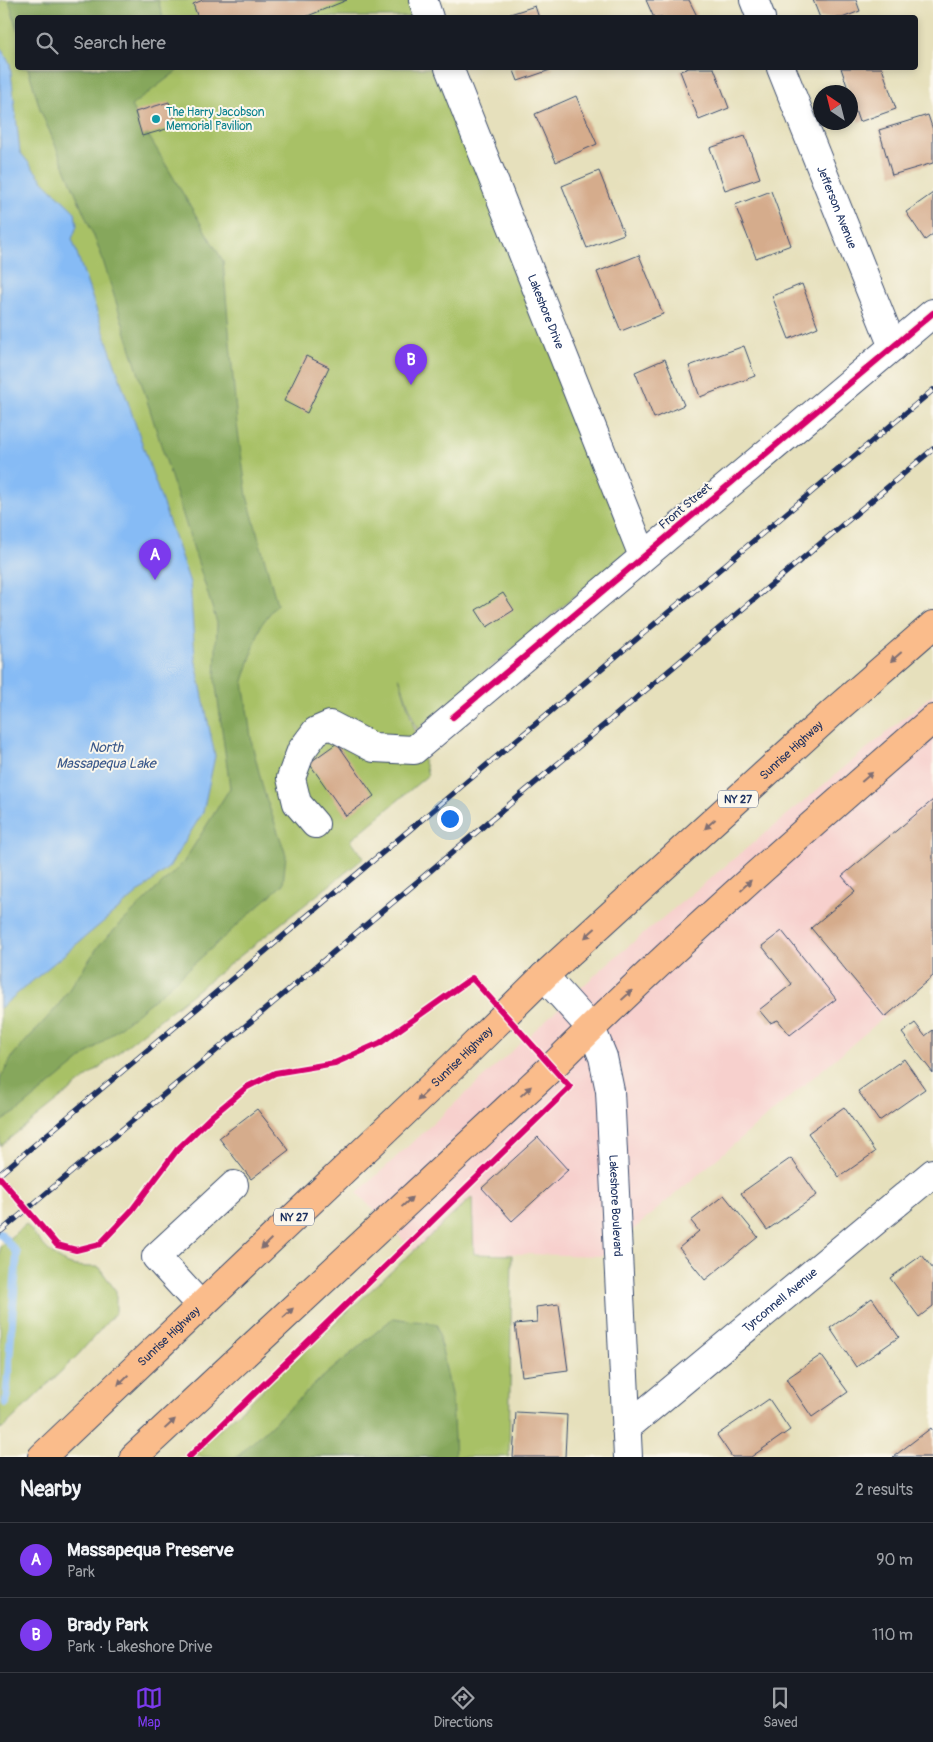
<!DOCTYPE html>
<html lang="en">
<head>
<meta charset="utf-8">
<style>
	:root { --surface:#171b24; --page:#20242c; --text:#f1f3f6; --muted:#9ea1a6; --line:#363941; --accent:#7c3aed }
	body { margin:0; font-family:Pangolin,sans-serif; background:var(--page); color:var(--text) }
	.compass { position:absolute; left:813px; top:85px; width:45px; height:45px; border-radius:50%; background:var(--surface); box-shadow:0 2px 8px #0003; rotate:325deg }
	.you { position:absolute; left:449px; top:818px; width:18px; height:18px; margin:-12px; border:4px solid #fff; border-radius:50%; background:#1a73e8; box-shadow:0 0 0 8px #1a73e833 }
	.badge { display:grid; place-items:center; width:32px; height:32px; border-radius:50%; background:var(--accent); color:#fff; font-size:16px; font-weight:700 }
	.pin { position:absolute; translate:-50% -41px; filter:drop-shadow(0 1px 2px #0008) }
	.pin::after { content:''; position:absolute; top:26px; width:18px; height:15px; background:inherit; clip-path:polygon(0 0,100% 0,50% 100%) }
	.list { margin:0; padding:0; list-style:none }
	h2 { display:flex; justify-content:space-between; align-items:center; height:65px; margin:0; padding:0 20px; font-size:21px }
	h2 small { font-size:16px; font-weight:400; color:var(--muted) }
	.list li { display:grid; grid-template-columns:32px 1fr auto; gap:15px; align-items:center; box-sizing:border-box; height:75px; padding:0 20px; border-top:1px solid var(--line) }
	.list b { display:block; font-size:19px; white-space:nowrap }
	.list p { margin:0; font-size:16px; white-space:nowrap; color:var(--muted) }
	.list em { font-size:16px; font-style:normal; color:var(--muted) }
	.icon { flex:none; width:28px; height:28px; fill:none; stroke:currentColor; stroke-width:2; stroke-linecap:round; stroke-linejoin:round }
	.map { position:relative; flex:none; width:933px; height:1457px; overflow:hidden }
	.search { position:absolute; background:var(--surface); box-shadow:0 2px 8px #0003; left:15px; right:15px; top:15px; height:55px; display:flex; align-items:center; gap:12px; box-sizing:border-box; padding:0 18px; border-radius:5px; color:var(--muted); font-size:19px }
	.sheet { height:215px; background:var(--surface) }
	nav { display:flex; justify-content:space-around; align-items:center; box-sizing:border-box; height:70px; border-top:1px solid var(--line); background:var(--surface); font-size:14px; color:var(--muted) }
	nav a { display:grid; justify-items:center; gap:2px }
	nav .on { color:var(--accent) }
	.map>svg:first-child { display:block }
</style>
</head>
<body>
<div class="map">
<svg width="933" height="1457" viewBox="0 0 933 1457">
	<rect width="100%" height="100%" fill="#fbf7ec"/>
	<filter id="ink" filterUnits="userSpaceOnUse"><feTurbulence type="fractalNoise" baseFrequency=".02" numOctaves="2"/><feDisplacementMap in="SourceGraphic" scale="10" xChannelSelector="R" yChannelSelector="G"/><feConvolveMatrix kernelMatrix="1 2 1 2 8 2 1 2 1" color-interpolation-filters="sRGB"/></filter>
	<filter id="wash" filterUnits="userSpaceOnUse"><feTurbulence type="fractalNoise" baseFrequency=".0096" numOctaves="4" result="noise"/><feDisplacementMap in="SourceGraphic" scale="20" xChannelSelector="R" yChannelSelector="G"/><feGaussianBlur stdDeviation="1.12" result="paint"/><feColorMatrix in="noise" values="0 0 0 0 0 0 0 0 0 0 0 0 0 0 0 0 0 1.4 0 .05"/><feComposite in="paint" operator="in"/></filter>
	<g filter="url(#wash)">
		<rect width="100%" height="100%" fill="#e6e0bc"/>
		<path fill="#f7d0cd" d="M 933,694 L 933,976 L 602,1256 L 414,1251 L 357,1193 L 607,964 Z"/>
		<g fill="#a8c166" stroke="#627862">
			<path d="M 0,0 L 411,0 L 418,17 L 18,18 L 18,68 L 438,68 L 629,550 L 417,730 L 399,677 L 428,775 L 351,840 L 364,858 L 0,1146 Z"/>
			<path d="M 472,1197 L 474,1254 L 512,1255 L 509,1457 L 190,1457 Z"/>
			<path d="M 26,1224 C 38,1239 55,1263 76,1266 C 83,1267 92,1267 99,1267 L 116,1291 L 116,1312 L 77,1356 L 4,1427 L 0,1429 L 0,1246 Z"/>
		</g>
		<g fill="#86a75b" stroke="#506b5c">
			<path d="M 9,0 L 158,0 L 163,17 L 18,18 L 17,30 Z"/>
			<path d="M 28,68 L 176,68 L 177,71 L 131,106 L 223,261 L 237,424 L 247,496 L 277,604 L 261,625 L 243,681 L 252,744 L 264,792 L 286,855 L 283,884 L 164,991 L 18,1111 L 0,1122 L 0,1079 L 14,1054 L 57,1007 L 100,944 L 183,863 L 230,788 L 215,679 L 217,623 L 100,251 L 40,109 Z"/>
			<path d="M 393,1318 L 437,1324 L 452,1399 L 455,1457 L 237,1457 L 317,1382 Z"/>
		</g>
		<path fill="#86bbf5" stroke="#5075aa" d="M 0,47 L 10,64 L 20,152 L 44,182 L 75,212 L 77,226 L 72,239 L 190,583 L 195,658 L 215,756 L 203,812 L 169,867 L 0,1008 Z"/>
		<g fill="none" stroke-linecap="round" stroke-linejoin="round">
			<path stroke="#86bbf5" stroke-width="8" d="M 0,1233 L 17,1253 L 6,1403"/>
		</g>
		<g id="blocks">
			<g fill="#d5ac8c">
				<path d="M 203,0 L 347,0 L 303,18 L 198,18 L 193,4 Z"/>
				<path d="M 646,0 L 689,0 L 698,18 L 654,18 Z"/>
				<path d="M 813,0 L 856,0 L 860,11 L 842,18 L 820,18 Z"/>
				<path d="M 535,6 L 539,18 L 501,18 L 501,17 Z"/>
				<path d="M 513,68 L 556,68 L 518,81 Z"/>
				<path d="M 689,68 L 714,68 L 729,108 L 699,120 L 680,71 Z"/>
				<path d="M 841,68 L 882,68 L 896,109 L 859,122 Z"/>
				<path d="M 576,96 L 597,144 L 556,162 L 535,114 Z"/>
				<path d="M 169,102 L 177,126 L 142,136 L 135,112 Z"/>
				<path d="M 928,115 L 933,130 L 933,163 L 892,175 L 879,130 Z"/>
				<path d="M 745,136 L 760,178 L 725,190 L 710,148 Z"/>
				<path d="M 599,171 L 624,234 L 587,248 L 562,186 Z"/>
				<path d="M 771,191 L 791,245 L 756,258 L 735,205 Z"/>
				<path d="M 933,193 L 933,234 L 925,240 L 906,212 Z"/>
				<path d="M 639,255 L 663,314 L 621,331 L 597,272 Z"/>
				<path d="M 802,284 L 818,327 L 789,339 L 772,296 Z"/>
				<path d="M 744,346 L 755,376 L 700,397 L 689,366 Z"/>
				<path d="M 306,356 L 329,367 L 307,413 L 284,401 Z"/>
				<path d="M 665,359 L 684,405 L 654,418 L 635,372 Z"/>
				<path d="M 503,593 L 514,610 L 487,627 L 476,610 Z"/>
				<path d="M 337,743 L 374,796 L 346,816 L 309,763 Z"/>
				<path d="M 933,800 L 933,976 L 885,1017 L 811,928 L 855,891 L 842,876 Z"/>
				<path d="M 782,931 L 836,999 L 790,1035 L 778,1020 L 770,1023 L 759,1010 L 792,984 L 762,946 Z"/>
				<path d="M 915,1023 L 925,1036 L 933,1030 L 933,1073 L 902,1033 Z"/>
				<path d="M 904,1059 L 925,1089 L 879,1121 L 858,1091 Z"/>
				<path d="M 844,1107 L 875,1152 L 839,1177 L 808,1133 Z"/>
				<path d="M 257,1109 L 289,1150 L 251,1179 L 219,1138 Z"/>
				<path d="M 538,1137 L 568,1170 L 512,1221 L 482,1188 Z"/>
				<path d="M 791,1158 L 817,1195 L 767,1230 L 741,1193 Z"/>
				<path d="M 724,1195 L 758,1237 L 705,1280 L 679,1248 L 699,1231 L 691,1221 Z"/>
				<path d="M 922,1255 L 933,1269 L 933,1306 L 919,1317 L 890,1278 Z"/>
				<path d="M 872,1298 L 899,1337 L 856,1367 L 830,1328 Z"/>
				<path d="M 559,1304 L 568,1370 L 522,1376 L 515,1324 L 537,1322 L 536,1307 Z"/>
				<path d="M 821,1355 L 848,1392 L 812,1417 L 786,1379 Z"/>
				<path d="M 769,1399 L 790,1430 L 751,1457 L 732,1457 L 717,1435 Z"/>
				<path d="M 516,1412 L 567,1415 L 565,1457 L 513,1457 Z"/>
				<path d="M 931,1428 L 933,1431 L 933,1457 L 893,1457 Z"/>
			</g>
		</g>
	</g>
	<g filter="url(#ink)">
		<use href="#blocks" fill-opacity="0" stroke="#394a6c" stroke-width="1"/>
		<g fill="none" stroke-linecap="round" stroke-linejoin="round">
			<defs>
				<g id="minor">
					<path d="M 423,0 L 429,18"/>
					<path d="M 754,0 L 761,18"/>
					<path id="s1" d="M 449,68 L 643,556"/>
					<path id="s2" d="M 781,68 L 893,347"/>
					<path d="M 315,824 L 297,803 L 291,778 L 301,751 L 316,731 L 330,725 L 374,748 L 414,750 L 933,313"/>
					<path id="s3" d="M 544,976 L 591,1028 L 603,1057 L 610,1091 L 628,1457"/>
					<path d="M 201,1306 L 156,1257 L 234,1185"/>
					<path id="s4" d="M 626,1428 L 933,1173"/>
				</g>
				<g id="highway">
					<path id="s5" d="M 42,1457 L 453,1066 L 544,976 L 832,713 L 933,625"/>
					<path d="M 134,1457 L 552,1067 C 674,945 803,832 933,719"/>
				</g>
			</defs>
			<use href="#minor" stroke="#394a6c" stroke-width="30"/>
			<use href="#highway" stroke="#394a6c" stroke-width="30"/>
			<use href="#minor" stroke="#fff" stroke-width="28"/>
			<use href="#highway" stroke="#fabc8b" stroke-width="28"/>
			<defs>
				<g id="rail">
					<path d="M 0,1174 L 933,390"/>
					<path d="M 0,1232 L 933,449"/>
				</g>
			</defs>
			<use href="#rail" stroke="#1b2f5e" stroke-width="5.5"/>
			<use href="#rail" stroke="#fbf7ec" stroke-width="4" stroke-dasharray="11" stroke-linecap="butt"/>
			<defs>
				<g id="cycleway">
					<path d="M 453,717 L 933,313"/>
					<path d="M 0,1178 L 57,1245 L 76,1250 L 100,1244 L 132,1210 L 177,1150 L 212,1116 L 247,1087 L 275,1073 L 335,1063 L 380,1043 L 472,978 L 570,1087 L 189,1457"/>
				</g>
			</defs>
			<use href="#cycleway" stroke="#fbf7ec" stroke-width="9"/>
			<use href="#cycleway" stroke="#d6006c" stroke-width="6"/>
		</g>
		<defs><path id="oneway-solid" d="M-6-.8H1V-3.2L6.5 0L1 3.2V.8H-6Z" transform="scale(1.25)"/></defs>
		<g fill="#7f6e72">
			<use href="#oneway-solid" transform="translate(896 657) rotate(139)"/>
			<use href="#oneway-solid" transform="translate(867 777) rotate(-41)"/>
			<use href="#oneway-solid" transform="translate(710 824) rotate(138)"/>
			<use href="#oneway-solid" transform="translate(746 885) rotate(-43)"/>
			<use href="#oneway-solid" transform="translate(590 933) rotate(138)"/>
			<use href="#oneway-solid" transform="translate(627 995) rotate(-43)"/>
			<use href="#oneway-solid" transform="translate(526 1091) rotate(-43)"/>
			<use href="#oneway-solid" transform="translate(422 1096) rotate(136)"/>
			<use href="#oneway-solid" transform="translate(407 1202) rotate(-43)"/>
			<use href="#oneway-solid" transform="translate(266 1244) rotate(136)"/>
			<use href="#oneway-solid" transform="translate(288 1313) rotate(-43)"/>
			<use href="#oneway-solid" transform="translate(123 1380) rotate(136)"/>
			<use href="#oneway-solid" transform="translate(170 1424) rotate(-43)"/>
		</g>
	</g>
	<circle fill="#0f9aa8" stroke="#fbf7ec" stroke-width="2" cx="156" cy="119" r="5"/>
	<g text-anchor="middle" stroke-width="4" stroke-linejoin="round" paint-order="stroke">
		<g fill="#fbf7ec" stroke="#5e6b89" stroke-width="1">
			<rect x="718" y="790.5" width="40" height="17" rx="4"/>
			<rect x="274" y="1208.5" width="40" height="17" rx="4"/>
		</g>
		<g font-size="11" font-weight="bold" fill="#1b2f5e">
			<text x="738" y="803">NY 27</text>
			<text x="294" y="1221">NY 27</text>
		</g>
		<g font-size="12" fill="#0d838f" stroke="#fbf7ec" text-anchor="start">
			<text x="166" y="116">The Harry Jacobson<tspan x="166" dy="14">Memorial Pavilion</tspan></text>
		</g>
		<g font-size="12" fill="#1b2f5e" stroke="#fbf7ec">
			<text dy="4" stroke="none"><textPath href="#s2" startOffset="150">Jefferson Avenue</textPath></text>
			<text dy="4" stroke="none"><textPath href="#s1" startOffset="262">Lakeshore Drive</textPath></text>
			<text transform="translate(685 506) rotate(-40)" y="4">Front Street</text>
			<text dy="4" stroke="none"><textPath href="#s5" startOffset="1030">Sunrise Highway</textPath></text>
			<text dy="4" stroke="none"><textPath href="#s5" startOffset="580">Sunrise Highway</textPath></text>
			<text dy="4" stroke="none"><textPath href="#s3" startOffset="251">Lakeshore Boulevard</textPath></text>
			<text dy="4" stroke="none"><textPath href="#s4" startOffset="200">Tyrconnell Avenue</textPath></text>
			<text dy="4" stroke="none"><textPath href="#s5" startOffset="175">Sunrise Highway</textPath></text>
		</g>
		<g font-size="14" font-style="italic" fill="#3b598b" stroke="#fbf7ec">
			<text x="106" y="752">North<tspan x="106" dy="16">Massapequa Lake</tspan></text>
		</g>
	</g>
</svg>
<svg class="compass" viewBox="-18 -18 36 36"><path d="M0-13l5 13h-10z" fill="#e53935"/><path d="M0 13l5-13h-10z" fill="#9ea1a6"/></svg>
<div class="you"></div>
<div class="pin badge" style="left:155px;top:580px">A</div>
<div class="pin badge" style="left:411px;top:385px">B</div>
<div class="search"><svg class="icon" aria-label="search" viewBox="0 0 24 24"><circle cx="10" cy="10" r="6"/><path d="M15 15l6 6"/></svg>Search here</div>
</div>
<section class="sheet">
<h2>Nearby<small>2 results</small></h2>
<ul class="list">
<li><span class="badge">A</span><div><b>Massapequa Preserve</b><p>Park</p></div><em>90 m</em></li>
<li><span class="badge">B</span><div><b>Brady Park</b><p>Park · Lakeshore Drive</p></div><em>110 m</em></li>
</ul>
</section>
<nav>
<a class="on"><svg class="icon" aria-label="map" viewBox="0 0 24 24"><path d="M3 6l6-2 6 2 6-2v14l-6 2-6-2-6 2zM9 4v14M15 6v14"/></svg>Map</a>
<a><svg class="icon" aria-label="directions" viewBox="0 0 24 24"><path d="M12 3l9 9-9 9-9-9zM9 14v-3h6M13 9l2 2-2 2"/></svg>Directions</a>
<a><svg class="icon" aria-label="saved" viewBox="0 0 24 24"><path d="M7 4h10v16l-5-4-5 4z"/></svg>Saved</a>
</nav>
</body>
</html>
